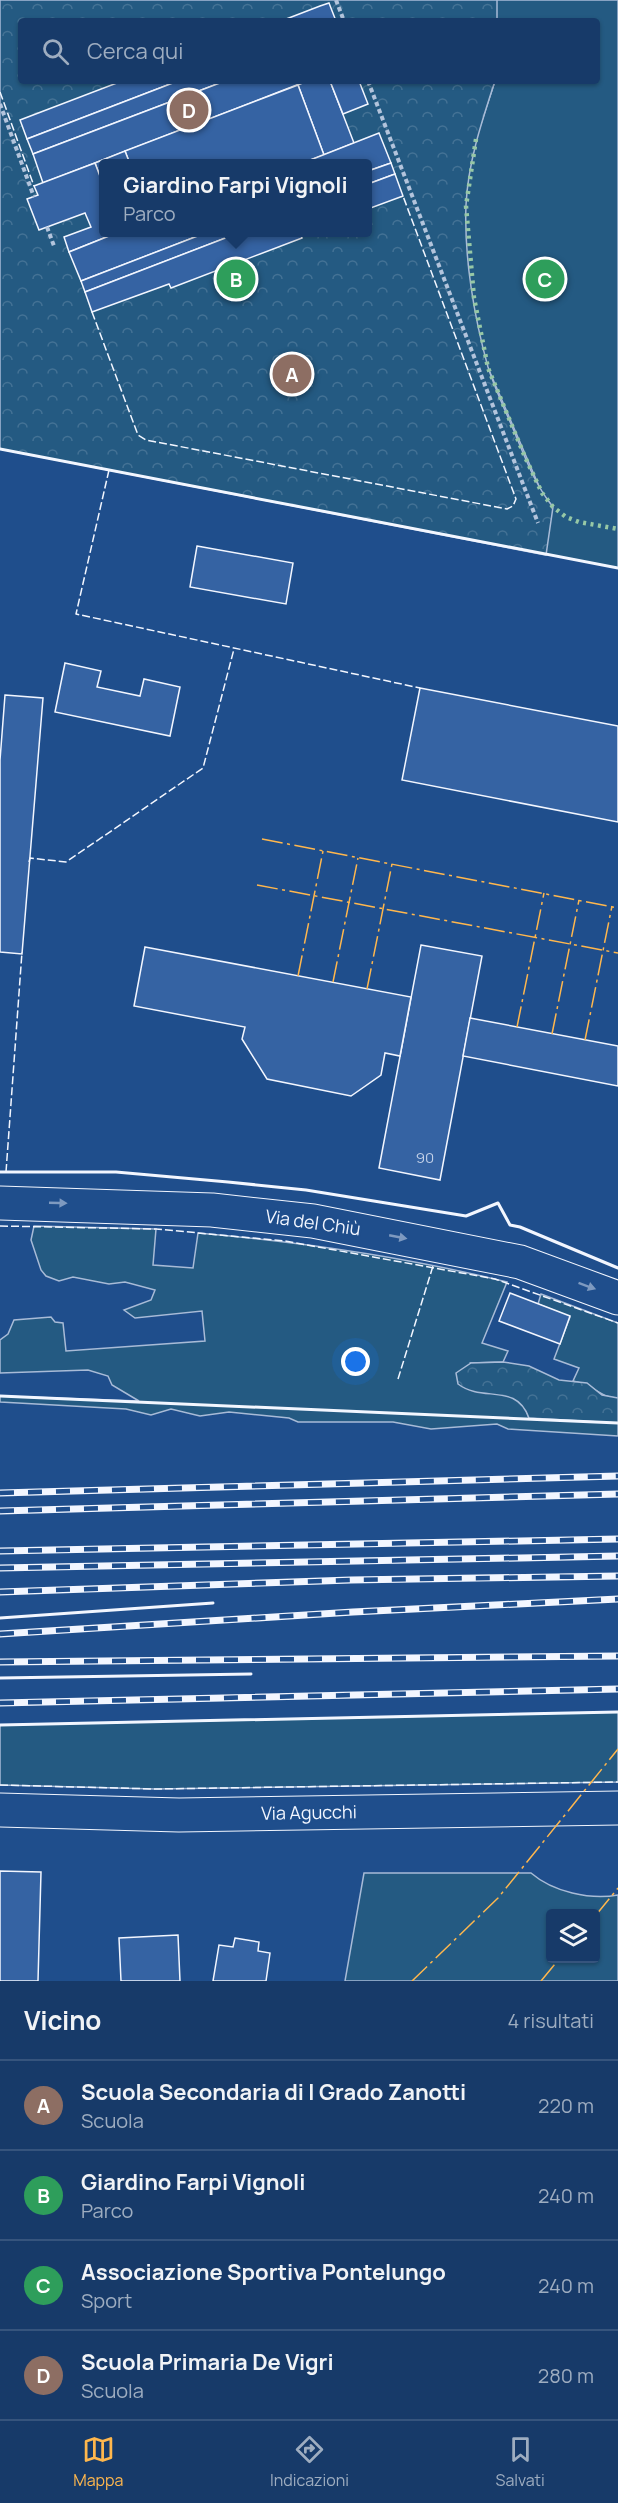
<!DOCTYPE html>
<html lang="it">
<head>
<meta charset="utf-8">
<style>
	:root { --surface:#173a69; --page:#20416f; --text:#f1f3f6; --muted:#9eadc0; --line:#36547d; --accent:#ffb74d }
	body { margin:0; font-family:Manrope,sans-serif; background:var(--page); color:var(--text) }
	.controls { position:absolute; right:18px; bottom:18px; display:grid; overflow:hidden; border-radius:6px; box-shadow:0 2px 4px #0004 }
	.controls button { width:54px; height:54px; display:grid; place-items:center; padding:0; border:0; border-bottom:2px solid var(--line); background:var(--surface); color:var(--text); font:30px sans-serif }
	.you { position:absolute; left:356px; top:1362px; width:21px; height:21px; margin:-15px; border:4px solid #fff; border-radius:50%; background:#1a73e8; box-shadow:0 0 0 9px #1a73e833 }
	.badge { display:grid; place-items:center; width:39px; height:39px; border-radius:50%; background:var(--accent); color:#fff; font-size:20px; font-weight:700 }
	.pin { position:absolute; translate:-50% -50%; border:3px solid #fff; box-shadow:0 2px 6px #0006 }
	.popup { position:absolute; left:99px; top:159px; width:273px; height:78px; box-sizing:border-box; display:grid; place-content:center; border-radius:6px; background:var(--surface); filter:drop-shadow(0 2px 4px #0005); font-size:20px; white-space:nowrap; color:var(--muted) }
	.popup b { font-size:22px; color:var(--text) }
	.popup::after { content:''; position:absolute; left:50%; top:100%; margin-left:-12px; border:12px solid transparent; border-top-color:var(--surface) }
	.list { margin:0; padding:0; list-style:none }
	h2 { display:flex; justify-content:space-between; align-items:center; height:78px; margin:0; padding:0 24px; font-size:26px }
	h2 small { font-size:20px; font-weight:400; color:var(--muted) }
	.list li { display:grid; grid-template-columns:39px 1fr auto; gap:18px; align-items:center; box-sizing:border-box; height:90px; padding:0 24px; border-top:2px solid var(--line) }
	.list b { display:block; font-size:22px; white-space:nowrap }
	.list p { margin:0; font-size:20px; white-space:nowrap; color:var(--muted) }
	.list em { font-size:20px; font-style:normal; color:var(--muted) }
	.icon { flex:none; width:33px; height:33px; fill:none; stroke:currentColor; stroke-width:2; stroke-linecap:round; stroke-linejoin:round }
	.map { position:relative; flex:none; width:618px; height:1981px; overflow:hidden }
	.search { position:absolute; background:var(--surface); box-shadow:0 2px 4px #0004; left:18px; right:18px; top:18px; height:66px; display:flex; align-items:center; gap:15px; box-sizing:border-box; padding:0 21px; border-radius:6px; color:var(--muted); font-size:22px }
	.sheet { height:438px; background:var(--surface) }
	nav { display:flex; justify-content:space-around; align-items:center; box-sizing:border-box; height:84px; border-top:2px solid var(--line); background:var(--surface); font-size:16px; color:var(--muted) }
	nav a { display:grid; justify-items:center; gap:3px }
	nav .on { color:var(--accent) }
	.map>svg:first-child { display:block }
</style>
</head>
<body>
<div class="map">
<svg width="618" height="1981" viewBox="0 0 618 1981">
	<defs>
		<pattern id="forest-crowns" width="20" height="18" patternUnits="userSpaceOnUse" patternTransform="scale(1.5)"><rect width="20" height="18" fill="#245a82"/><path d="M2 6a3 3 0 1 1 6 0M12 15a3 3 0 1 1 6 0" fill="none" stroke="#447295"/></pattern>
	</defs>
	<rect width="100%" height="100%" fill="#1f4e8c"/>
	<g fill="#245a82" stroke="#a8bbd7" stroke-width="1.5" fill-rule="evenodd">
		<path d="M 347,0 L 618,0 L 618,568 L 0,449 L 0,145 L 34,239 L 553,507 L 542,493 L 488,368 L 482,362 L 411,164 L 476,139 L 495,81 L 597,81 L 597,21 L 355,21 Z"/>
		<path d="M 34,1226 L 156,1229 L 153,1265 L 193,1268 L 198,1233 C 301,1242 406,1257 507,1282 L 482,1343 L 508,1351 L 503,1362 L 471,1363 L 525,1407 L 529,1418 L 618,1423 L 618,1436 L 508,1429 L 497,1424 L 431,1429 L 393,1422 L 298,1422 L 289,1418 L 229,1412 L 200,1416 L 171,1409 L 151,1415 L 126,1409 L 0,1402 L 0,1396 L 139,1401 L 112,1385 L 108,1376 L 88,1370 L 0,1373 L 0,1340 L 8,1334 L 14,1320 L 51,1317 L 55,1322 L 63,1323 L 66,1351 L 205,1341 L 202,1311 L 135,1318 L 124,1310 L 151,1300 L 155,1290 L 125,1282 L 109,1284 L 73,1277 L 59,1281 L 46,1276 L 41,1270 L 31,1240 Z"/>
		<path d="M 541,1294 L 618,1323 L 618,1398 C 599,1398 594,1384 573,1381 L 579,1368 L 554,1359 L 570,1317 L 538,1304 Z"/>
		<path d="M 618,1712 L 618,1782 L 155,1789 L 0,1785 L 0,1725 Z"/>
		<path d="M 364,1873 L 531,1873 C 553,1892 590,1900 618,1895 L 618,1981 L 345,1981 ZM 550,1914 L 596,1914 L 596,1958 L 550,1958 Z"/>
	</g>
	<g fill="url(#forest-crowns)" stroke="#a8bbd7" stroke-width="1.5" fill-rule="evenodd">
		<path d="M 0,0 L 497,0 L 497,21 L 21,21 L 21,81 L 495,81 C 482,121 468,162 466,205 C 464,257 474,317 488,367 C 495,389 505,410 514,431 C 525,457 535,485 553,507 L 546,555 L 0,449 ZM 104,164 L 368,164 L 368,232 L 104,232 Z"/>
		<path d="M 503,1362 L 529,1366 L 559,1380 L 587,1383 L 602,1395 L 618,1398 L 618,1423 L 529,1418 C 516,1382 483,1403 458,1384 L 456,1373 L 471,1363 Z"/>
	</g>
	<g fill="#3563a3" stroke="#f2f6ff" stroke-width="1.5">
		<path d="M 329,3 L 336,21 L 281,21 L 320,6 Z"/>
		<path d="M 122,81 L 178,81 L 27,139 L 20,120 Z"/>
		<path d="M 178,81 L 225,81 L 33,154 L 27,139 Z"/>
		<path d="M 225,81 L 307,81 L 43,183 L 33,154 Z"/>
		<path d="M 307,81 L 330,81 L 354,143 L 324,155 L 298,85 Z"/>
		<path d="M 330,81 L 359,81 L 368,104 L 343,114 Z"/>
		<path d="M 298,85 L 324,155 L 300,164 L 130,164 L 125,151 Z"/>
		<path d="M 379,133 L 391,163 L 368,171 L 368,164 L 300,164 Z"/>
		<path d="M 125,151 L 130,164 L 104,164 L 104,187 L 95,163 Z"/>
		<path d="M 95,163 L 104,187 L 104,232 L 119,232 L 69,252 L 64,237 L 91,227 L 85,213 L 39,230 L 27,199 L 38,195 L 34,186 Z"/>
		<path d="M 391,163 L 395,174 L 368,184 L 368,171 Z"/>
		<path d="M 395,174 L 403,196 L 368,209 L 368,184 Z"/>
		<path d="M 119,232 L 208,232 L 81,281 L 69,252 Z"/>
		<path d="M 208,232 L 241,232 L 85,292 L 81,281 Z"/>
		<path d="M 241,232 L 306,232 L 301,234 L 302,238 L 171,288 L 169,284 L 92,312 L 85,292 Z"/>
		<path d="M 197,546 L 293,563 L 286,604 L 190,587 Z"/>
		<path d="M 65,663 L 101,671 L 97,687 L 140,696 L 144,679 L 180,687 L 170,736 L 55,712 Z"/>
		<path d="M 420,688 L 618,726 L 618,822 L 402,780 Z"/>
		<path d="M 5,695 L 43,698 L 22,954 L 0,952 L 0,760 Z"/>
		<path d="M 421,945 L 482,956 L 440,1180 L 379,1168 Z"/>
		<path d="M 145,947 L 411,997 L 400,1056 L 385,1053 L 381,1075 L 351,1096 L 267,1079 L 242,1039 L 245,1027 L 134,1006 Z"/>
		<path d="M 470,1018 L 618,1046 L 618,1086 L 463,1056 Z"/>
		<path d="M 510,1293 L 570,1316 L 560,1344 L 499,1321 Z"/>
		<path d="M 0,1871 L 41,1872 L 38,1981 L 0,1981 Z"/>
		<path d="M 178,1935 L 180,1981 L 121,1981 L 119,1938 Z"/>
		<path d="M 235,1938 L 259,1942 L 258,1951 L 270,1953 L 266,1981 L 213,1981 L 219,1945 L 233,1947 Z"/>
	</g>
	<g fill="none" stroke-linecap="round" stroke-linejoin="round">
		<defs>
			<g id="minor">
				<path d="M 0,1203 L 212,1210 L 313,1221 L 520,1262 L 618,1298"/>
				<path d="M 0,1810 L 179,1815 L 618,1808"/>
			</g>
		</defs>
		<use href="#minor" stroke="#f2f6ff" stroke-width="35"/>
		<g stroke="#b3c4dc" stroke-width="4" stroke-dasharray="4.5 3" stroke-linecap="butt">
			<path d="M 336,0 L 344,21"/>
			<path d="M 368,81 L 538,523"/>
			<path d="M 0,104 L 34,197"/>
			<path d="M 47,227 L 54,246"/>
		</g>
		<use href="#minor" stroke="#1f4e8c" stroke-width="33"/>
		<defs>
			<g id="rail">
				<path d="M 0,1493 L 618,1476"/>
				<path d="M 0,1511 L 618,1494"/>
				<path d="M 0,1551 L 618,1539"/>
				<path d="M 0,1568 L 618,1556"/>
				<path d="M 0,1592 L 351,1580 L 618,1576"/>
				<path d="M 0,1634 L 353,1612 L 618,1599"/>
				<path d="M 0,1662 L 618,1656"/>
				<path d="M 0,1703 L 618,1689"/>
			</g>
		</defs>
		<use href="#rail" stroke="#f2f6ff" stroke-width="7"/>
		<use href="#rail" stroke="#1f4e8c" stroke-width="4.5" stroke-dasharray="14" stroke-linecap="butt"/>
		<path stroke="#97c8a6" stroke-width="4.5" stroke-dasharray="3 4.5" stroke-linecap="butt" d="M 476,139 L 466,206 L 474,298 L 488,368 L 525,457 L 542,493 L 553,507 L 566,517 L 579,522 L 618,529"/>
		<g stroke="#f2f6ff" stroke-width="1.5" stroke-dasharray="8 3" stroke-linecap="butt">
			<path d="M 0,92 L 34,186"/>
			<path d="M 92,312 L 138,435 L 146,440 L 507,509 L 513,506 L 516,499 L 403,196"/>
			<path d="M 109,470 L 76,614 L 420,688"/>
			<path d="M 29,862 L 30,858 L 66,862 L 203,768 L 234,649"/>
			<path d="M 6,1172 L 22,952"/>
			<path d="M 0,1226 L 156,1229 L 285,1241 L 495,1279 L 618,1323"/>
			<path d="M 398,1379 L 433,1266"/>
			<path d="M 0,1785 L 155,1789 L 618,1782"/>
		</g>
		<g stroke="#f2f6ff" stroke-width="3">
			<path d="M 0,449 L 618,568"/>
			<path d="M 0,1172 L 116,1172 L 228,1182 L 306,1190 L 466,1216 L 498,1203 L 510,1225 L 520,1227 L 618,1268"/>
			<path d="M 0,1396 L 618,1423"/>
			<path d="M 0,1618 L 213,1603"/>
			<path d="M 0,1678 L 251,1674"/>
			<path d="M 0,1725 L 618,1712"/>
		</g>
		<g stroke="#ffb74d" stroke-width="1.5" stroke-dasharray="21 4.5 3 4.5" stroke-linecap="butt">
			<path d="M 262,839 L 618,908"/>
			<path d="M 257,885 L 618,953"/>
			<path d="M 298,976 L 323,851"/>
			<path d="M 333,982 L 358,858"/>
			<path d="M 367,989 L 392,864"/>
			<path d="M 517,1027 L 544,893"/>
			<path d="M 552,1034 L 579,900"/>
			<path d="M 585,1040 L 612,906"/>
			<path d="M 596,1915 L 618,1888"/>
			<path d="M 412,1981 L 498,1898 L 618,1749"/>
			<path d="M 541,1981 L 560,1958"/>
		</g>
	</g>
	<defs><path id="oneway-solid" d="M-6-.8H1V-3.2L6.5 0L1 3.2V.8H-6Z" transform="scale(1.5)"/></defs>
	<g fill="#7e9ac0">
		<use href="#oneway-solid" transform="translate(58 1203) rotate(2)"/>
		<use href="#oneway-solid" transform="translate(398 1237) rotate(11)"/>
		<use href="#oneway-solid" transform="translate(587 1286) rotate(20)"/>
	</g>
	<g text-anchor="middle" stroke-width="4.5" stroke-linejoin="round" paint-order="stroke">
		<g font-size="15" fill="#c3d1e8">
			<text x="425" y="1163">90</text>
		</g>
		<g font-size="18" fill="#f2f6ff" stroke="#1f4e8c">
			<text transform="translate(313 1223) rotate(8)" y="6">Via del Chiù</text>
			<text transform="translate(309 1813) rotate(-1)" y="6">Via Agucchi</text>
		</g>
	</g>
</svg>
<div class="controls">
<button><svg class="icon" aria-label="layers" viewBox="0 0 24 24"><path d="M12 4l9 5-9 5-9-5zM3 14l9 5 9-5"/></svg></button>
</div>
<div class="you"></div>
<div class="pin badge" style="left:292px;top:374px;background:#8d6e63">A</div>
<div class="pin badge" style="left:236px;top:279px;background:#2e9e5b">B</div>
<div class="popup"><b>Giardino Farpi Vignoli</b>Parco</div>
<div class="pin badge" style="left:545px;top:279px;background:#2e9e5b">C</div>
<div class="pin badge" style="left:189px;top:110px;background:#8d6e63">D</div>
<div class="search"><svg class="icon" aria-label="search" viewBox="0 0 24 24"><circle cx="10" cy="10" r="6"/><path d="M15 15l6 6"/></svg>Cerca qui</div>
</div>
<section class="sheet">
<h2>Vicino<small>4 risultati</small></h2>
<ul class="list">
<li><span class="badge" style="background:#8d6e63">A</span><div><b>Scuola Secondaria di I Grado Zanotti</b><p>Scuola</p></div><em>220 m</em></li>
<li><span class="badge" style="background:#2e9e5b">B</span><div><b>Giardino Farpi Vignoli</b><p>Parco</p></div><em>240 m</em></li>
<li><span class="badge" style="background:#2e9e5b">C</span><div><b>Associazione Sportiva Pontelungo</b><p>Sport</p></div><em>240 m</em></li>
<li><span class="badge" style="background:#8d6e63">D</span><div><b>Scuola Primaria De Vigri</b><p>Scuola</p></div><em>280 m</em></li>
</ul>
</section>
<nav>
<a class="on"><svg class="icon" aria-label="map" viewBox="0 0 24 24"><path d="M3 6l6-2 6 2 6-2v14l-6 2-6-2-6 2zM9 4v14M15 6v14"/></svg>Mappa</a>
<a><svg class="icon" aria-label="directions" viewBox="0 0 24 24"><path d="M12 3l9 9-9 9-9-9zM9 14v-3h6M13 9l2 2-2 2"/></svg>Indicazioni</a>
<a><svg class="icon" aria-label="saved" viewBox="0 0 24 24"><path d="M7 4h10v16l-5-4-5 4z"/></svg>Salvati</a>
</nav>
</body>
</html>
